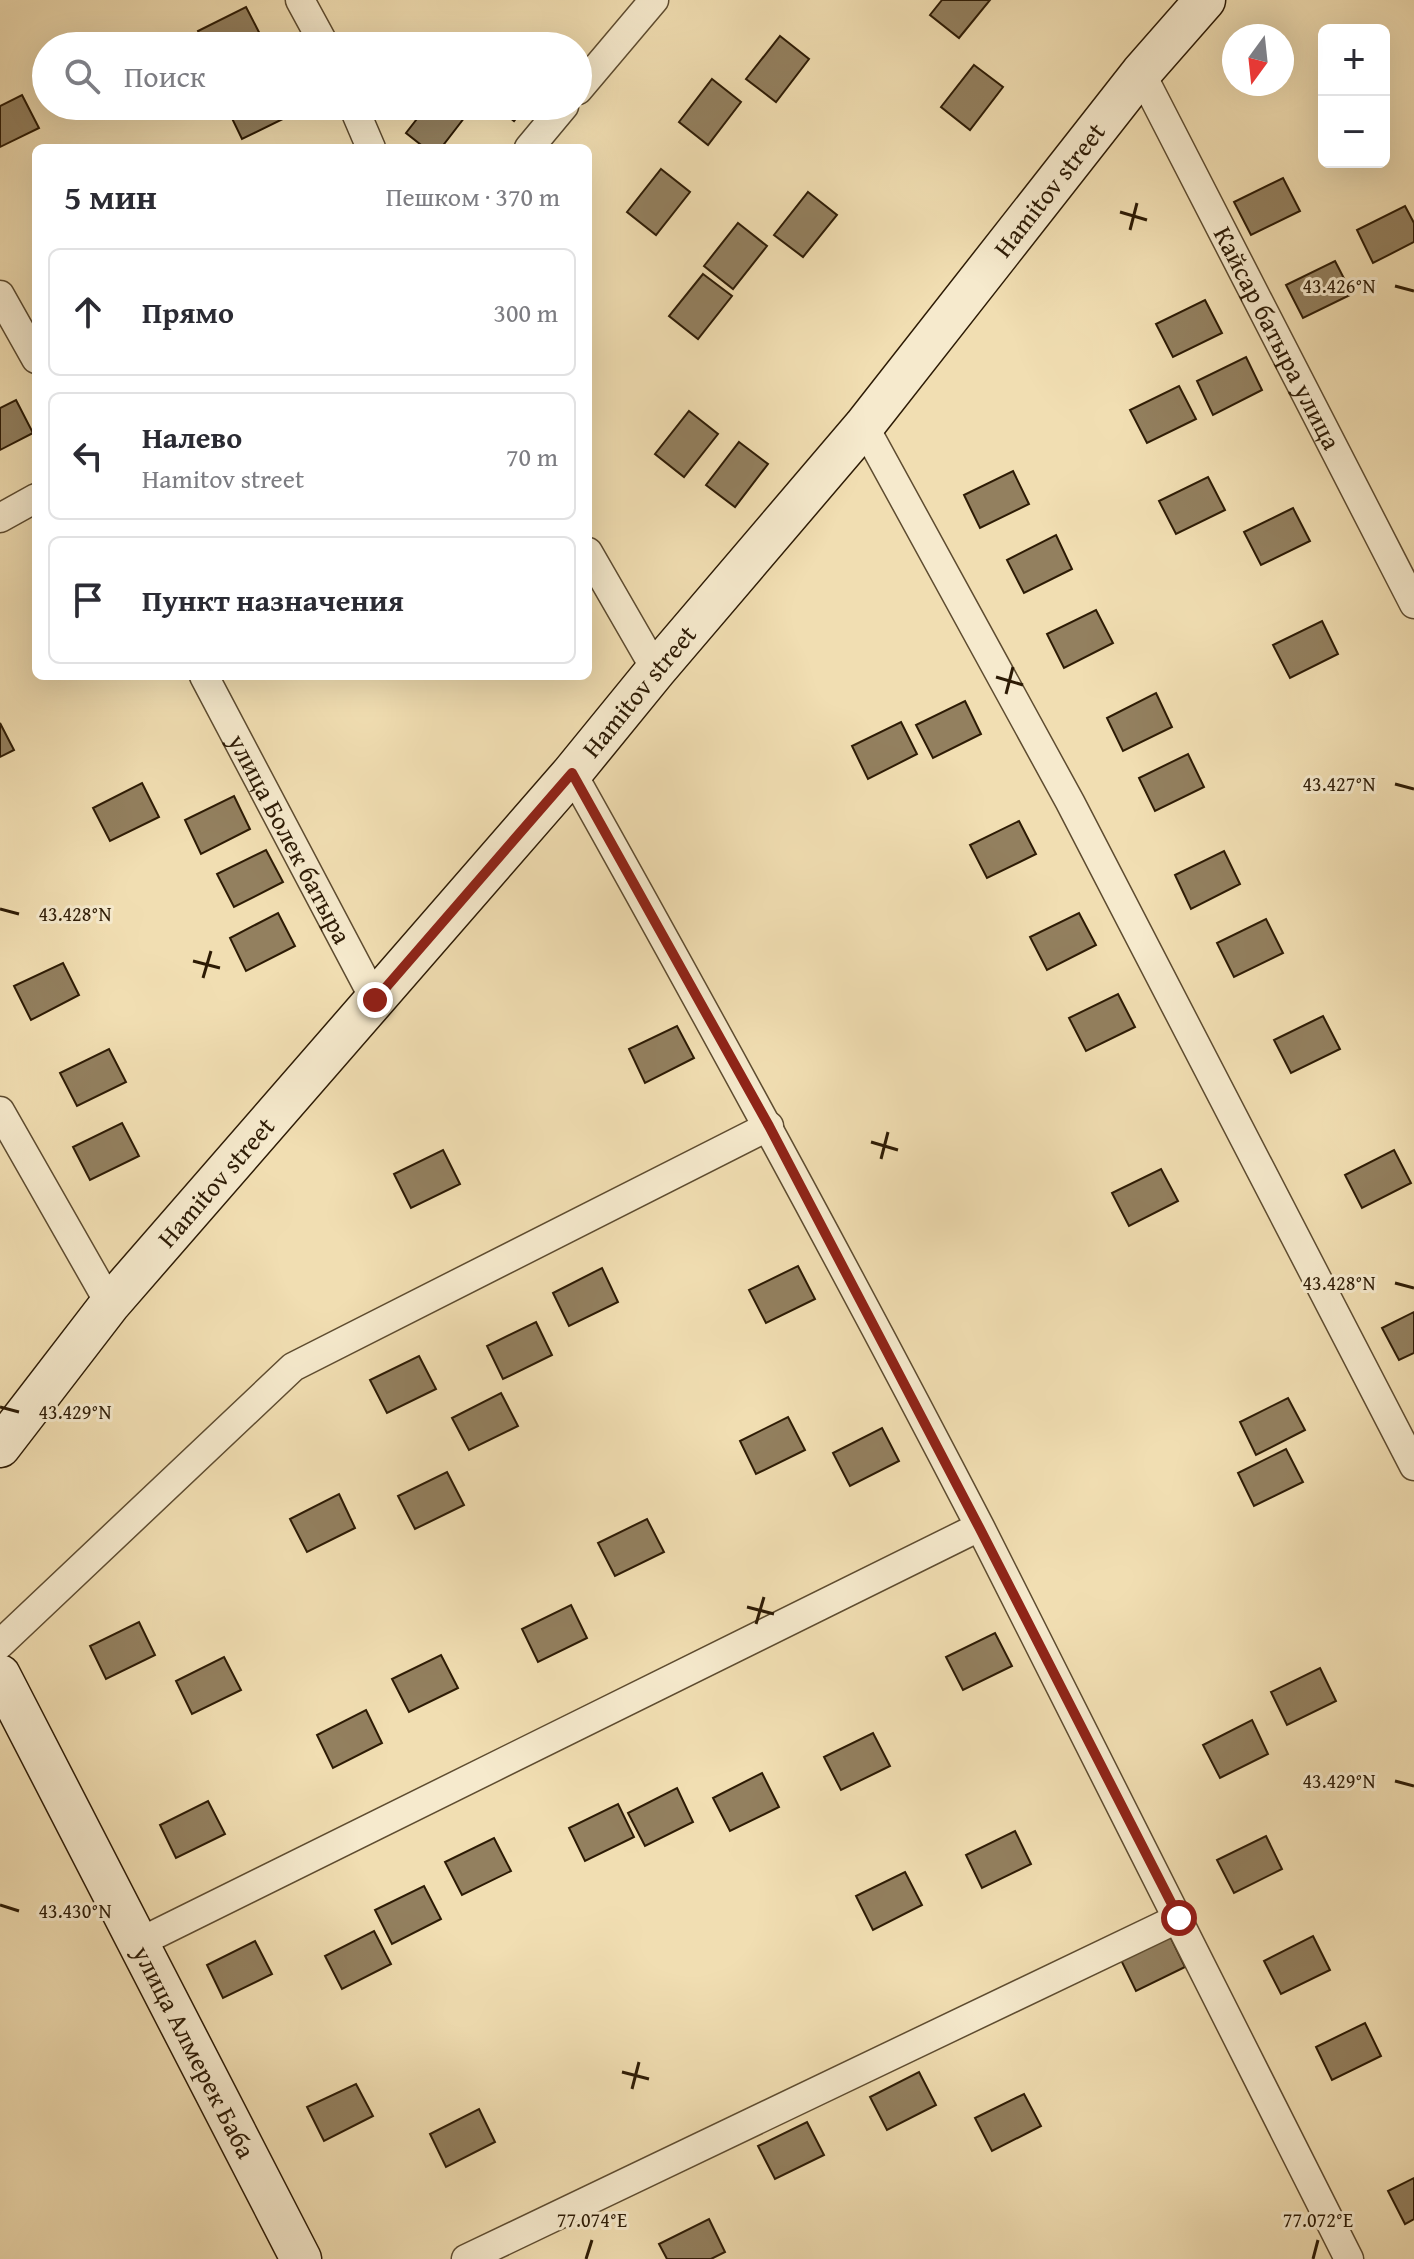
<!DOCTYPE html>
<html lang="ru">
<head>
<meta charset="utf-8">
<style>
	:root { --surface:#fff; --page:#f7f7f7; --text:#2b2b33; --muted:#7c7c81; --line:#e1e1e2 }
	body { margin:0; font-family:"Gentium Book Plus",serif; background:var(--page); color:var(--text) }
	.controls { position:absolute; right:24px; top:24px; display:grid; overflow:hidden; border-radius:12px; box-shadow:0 8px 32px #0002 }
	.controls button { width:72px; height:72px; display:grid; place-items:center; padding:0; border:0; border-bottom:2px solid var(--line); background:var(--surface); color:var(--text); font:40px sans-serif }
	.compass { position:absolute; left:1222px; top:24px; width:72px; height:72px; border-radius:50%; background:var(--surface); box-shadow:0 8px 32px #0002; rotate:195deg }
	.stop { position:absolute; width:24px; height:24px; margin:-18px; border:6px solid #8f2418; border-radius:50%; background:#fff }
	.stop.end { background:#8f2418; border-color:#fff; box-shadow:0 2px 8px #0008 }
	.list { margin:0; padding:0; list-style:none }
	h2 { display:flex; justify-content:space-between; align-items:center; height:104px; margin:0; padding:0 32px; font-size:34px }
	h2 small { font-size:26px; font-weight:400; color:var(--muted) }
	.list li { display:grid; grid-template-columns:52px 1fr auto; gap:24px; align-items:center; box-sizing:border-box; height:128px; margin:0 16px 16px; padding:0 16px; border:2px solid var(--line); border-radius:12px }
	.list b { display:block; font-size:30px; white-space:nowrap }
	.list p { margin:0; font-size:26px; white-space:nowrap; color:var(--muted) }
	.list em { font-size:26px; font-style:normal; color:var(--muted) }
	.icon { flex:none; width:44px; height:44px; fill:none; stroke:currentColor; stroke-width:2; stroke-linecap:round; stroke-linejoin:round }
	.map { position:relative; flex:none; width:1414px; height:2259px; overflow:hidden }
	.search { position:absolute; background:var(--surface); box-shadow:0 8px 32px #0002; left:32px; top:32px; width:560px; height:88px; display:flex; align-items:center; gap:20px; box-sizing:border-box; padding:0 28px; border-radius:44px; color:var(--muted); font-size:30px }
	.panel { position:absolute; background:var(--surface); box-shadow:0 8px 32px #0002; left:32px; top:144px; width:560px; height:536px; border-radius:12px }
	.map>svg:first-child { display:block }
</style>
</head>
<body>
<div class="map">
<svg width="1414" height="2259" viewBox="0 0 1414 2259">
	<rect width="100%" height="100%" fill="#f1deb2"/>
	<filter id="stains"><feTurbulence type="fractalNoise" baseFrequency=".0025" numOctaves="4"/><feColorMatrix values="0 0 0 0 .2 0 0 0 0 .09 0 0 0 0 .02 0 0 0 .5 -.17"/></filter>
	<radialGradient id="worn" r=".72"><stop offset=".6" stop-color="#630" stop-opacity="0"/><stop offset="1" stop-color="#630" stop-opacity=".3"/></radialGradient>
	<g fill="#93805f" stroke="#2d1b05" stroke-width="2">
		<path d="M 942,0 L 990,0 L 959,38 L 930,15 Z"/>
		<path d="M 246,7 L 263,40 L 251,46 L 205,46 L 198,31 Z"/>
		<path d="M 780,36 L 809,59 L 776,102 L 746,79 Z"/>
		<path d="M 974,65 L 1003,87 L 970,130 L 941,107 Z"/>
		<path d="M 712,79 L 741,102 L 708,145 L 679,122 Z"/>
		<path d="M 22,95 L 39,128 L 0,147 L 0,106 Z"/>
		<path d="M 226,106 L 287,106 L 291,115 L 242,139 Z"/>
		<path d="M 427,106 L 459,106 L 468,113 L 441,148 L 425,148 L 406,133 Z"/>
		<path d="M 495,106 L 526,106 L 514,121 Z"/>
		<path d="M 661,169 L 690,192 L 656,235 L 627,212 Z"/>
		<path d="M 1283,178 L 1300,211 L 1251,235 L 1234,202 Z"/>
		<path d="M 808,192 L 837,215 L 803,257 L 774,235 Z"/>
		<path d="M 1405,206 L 1414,223 L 1414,242 L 1373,263 L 1357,230 Z"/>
		<path d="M 738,223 L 767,246 L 733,289 L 704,266 Z"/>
		<path d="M 1335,261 L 1352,294 L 1303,318 L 1286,285 Z"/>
		<path d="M 703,274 L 732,296 L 698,339 L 669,316 Z"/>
		<path d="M 1205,300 L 1222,333 L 1173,357 L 1156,324 Z"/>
		<path d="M 1246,357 L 1262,390 L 1213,415 L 1197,381 Z"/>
		<path d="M 1179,386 L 1196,419 L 1147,443 L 1130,410 Z"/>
		<path d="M 16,400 L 33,433 L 0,450 L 0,408 Z"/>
		<path d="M 689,411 L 718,434 L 684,477 L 655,454 Z"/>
		<path d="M 739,442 L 768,464 L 735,507 L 706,485 Z"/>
		<path d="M 1013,471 L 1029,504 L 980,528 L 964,495 Z"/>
		<path d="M 1208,477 L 1225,510 L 1176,534 L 1159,501 Z"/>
		<path d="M 1293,508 L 1310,541 L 1261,565 L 1244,532 Z"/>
		<path d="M 1056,535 L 1072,569 L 1024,593 L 1007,560 Z"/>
		<path d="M 1096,610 L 1113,643 L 1064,668 L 1047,634 Z"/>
		<path d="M 1322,621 L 1338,654 L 1290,678 L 1273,645 Z"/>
		<path d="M 1156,693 L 1172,727 L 1123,751 L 1107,718 Z"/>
		<path d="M 965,701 L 981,734 L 933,758 L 916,725 Z"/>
		<path d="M 901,722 L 917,754 L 868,779 L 852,746 Z"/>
		<path d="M 0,723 L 14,750 L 0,757 Z"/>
		<path d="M 1188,754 L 1204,787 L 1155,811 L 1139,778 Z"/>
		<path d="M 142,783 L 159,817 L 110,841 L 93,808 Z"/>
		<path d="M 234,796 L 250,829 L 201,854 L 185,820 Z"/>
		<path d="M 1019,821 L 1036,854 L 987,878 L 970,845 Z"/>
		<path d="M 266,850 L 283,882 L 234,907 L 217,874 Z"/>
		<path d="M 1224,851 L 1240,884 L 1191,909 L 1175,875 Z"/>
		<path d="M 278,913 L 295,946 L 246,971 L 230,938 Z"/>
		<path d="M 1079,913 L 1096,945 L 1047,970 L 1030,937 Z"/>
		<path d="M 1266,919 L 1283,953 L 1234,977 L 1217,943 Z"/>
		<path d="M 63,963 L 79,995 L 31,1020 L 14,986 Z"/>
		<path d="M 1118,994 L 1135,1027 L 1086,1051 L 1069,1018 Z"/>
		<path d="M 1323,1016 L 1340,1049 L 1291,1073 L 1274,1040 Z"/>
		<path d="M 677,1026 L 694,1058 L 645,1083 L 629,1049 Z"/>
		<path d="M 109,1049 L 126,1082 L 77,1106 L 60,1073 Z"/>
		<path d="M 122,1123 L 139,1156 L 90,1180 L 73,1147 Z"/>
		<path d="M 443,1150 L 460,1184 L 411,1208 L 394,1174 Z"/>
		<path d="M 1394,1150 L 1411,1183 L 1362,1208 L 1345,1175 Z"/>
		<path d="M 1161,1169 L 1178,1201 L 1129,1226 L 1112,1193 Z"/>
		<path d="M 798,1266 L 815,1299 L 766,1323 L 749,1290 Z"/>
		<path d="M 602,1268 L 618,1302 L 569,1326 L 553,1293 Z"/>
		<path d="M 1414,1312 L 1414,1353 L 1399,1360 L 1382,1328 Z"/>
		<path d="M 536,1322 L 552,1355 L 503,1379 L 487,1346 Z"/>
		<path d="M 419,1356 L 436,1389 L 387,1413 L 370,1380 Z"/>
		<path d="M 501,1393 L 518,1426 L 469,1450 L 452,1418 Z"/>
		<path d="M 1288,1398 L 1305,1430 L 1256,1455 L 1240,1422 Z"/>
		<path d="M 788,1417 L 805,1450 L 756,1474 L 740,1441 Z"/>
		<path d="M 882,1428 L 899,1461 L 850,1486 L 833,1453 Z"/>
		<path d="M 1286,1449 L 1303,1482 L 1254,1506 L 1238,1473 Z"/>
		<path d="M 447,1472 L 464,1505 L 415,1529 L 398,1496 Z"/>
		<path d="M 339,1494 L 355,1528 L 307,1552 L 290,1519 Z"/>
		<path d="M 647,1519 L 664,1552 L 615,1576 L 598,1543 Z"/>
		<path d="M 571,1605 L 587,1638 L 538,1662 L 522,1629 Z"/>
		<path d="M 139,1622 L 155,1655 L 106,1679 L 90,1646 Z"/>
		<path d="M 995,1633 L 1012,1666 L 963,1690 L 946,1657 Z"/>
		<path d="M 441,1655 L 458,1688 L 409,1712 L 392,1679 Z"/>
		<path d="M 224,1657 L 241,1690 L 192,1714 L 176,1681 Z"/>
		<path d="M 1320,1668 L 1336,1701 L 1287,1725 L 1271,1692 Z"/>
		<path d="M 366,1710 L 382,1743 L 333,1768 L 317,1735 Z"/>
		<path d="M 1252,1720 L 1268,1754 L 1220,1778 L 1203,1745 Z"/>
		<path d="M 873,1733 L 890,1766 L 841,1790 L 824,1757 Z"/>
		<path d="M 762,1773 L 779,1807 L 730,1831 L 713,1798 Z"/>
		<path d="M 677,1788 L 693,1822 L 645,1846 L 628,1813 Z"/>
		<path d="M 208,1801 L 225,1834 L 176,1858 L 160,1825 Z"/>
		<path d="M 618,1804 L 634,1837 L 585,1861 L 569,1828 Z"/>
		<path d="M 1015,1831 L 1031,1864 L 982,1888 L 966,1855 Z"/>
		<path d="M 1266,1836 L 1282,1869 L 1234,1893 L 1217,1860 Z"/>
		<path d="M 494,1838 L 511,1871 L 462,1895 L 445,1862 Z"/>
		<path d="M 905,1872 L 922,1905 L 873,1930 L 856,1896 Z"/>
		<path d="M 424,1886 L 441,1919 L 392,1944 L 375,1910 Z"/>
		<path d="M 374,1931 L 391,1964 L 342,1989 L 325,1956 Z"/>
		<path d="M 1169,1934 L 1185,1967 L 1136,1991 L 1120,1958 Z"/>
		<path d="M 1313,1936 L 1330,1970 L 1281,1994 L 1264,1961 Z"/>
		<path d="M 255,1941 L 272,1974 L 223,1998 L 207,1965 Z"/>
		<path d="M 1365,2023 L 1381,2056 L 1332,2080 L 1316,2047 Z"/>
		<path d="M 919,2072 L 936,2105 L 887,2130 L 870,2097 Z"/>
		<path d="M 356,2084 L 373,2116 L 324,2141 L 307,2107 Z"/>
		<path d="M 1024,2094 L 1041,2126 L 992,2151 L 975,2118 Z"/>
		<path d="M 479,2109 L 495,2142 L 446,2167 L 430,2134 Z"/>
		<path d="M 807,2122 L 824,2155 L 775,2179 L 758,2146 Z"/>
		<path d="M 1414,2178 L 1414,2219 L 1405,2224 L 1388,2191 Z"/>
		<path d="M 709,2219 L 725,2252 L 711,2259 L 667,2259 L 659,2244 Z"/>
	</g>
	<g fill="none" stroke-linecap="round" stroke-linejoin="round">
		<defs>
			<g id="street">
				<path d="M 300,0 L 325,46"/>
				<path id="s1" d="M 1141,73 L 1414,604"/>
				<path d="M 578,90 L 654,0"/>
				<path d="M 353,106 L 371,148"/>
				<path d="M 529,148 L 564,106"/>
				<path d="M 0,295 L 36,359"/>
				<path d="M 864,426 L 1070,802 L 1414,1466"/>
				<path d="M 0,518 L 36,498"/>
				<path d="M 588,552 L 656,670"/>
				<path id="s2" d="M 204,676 L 375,1000"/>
				<path d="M 572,773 C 712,1023 849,1274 981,1529 C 1105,1771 1225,2016 1349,2259"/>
				<path d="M 0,1111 L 110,1304"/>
				<path d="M 0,1644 L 293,1367 L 769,1126"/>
				<path d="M 138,1943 L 979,1527"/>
				<path d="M 466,2259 L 1179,1918"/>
			</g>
			<g id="secondary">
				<path id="s3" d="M 0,1447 L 110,1304 L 572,773 L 656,670 L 864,426 L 1141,73 L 1205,0"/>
				<path id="s4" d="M 0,1675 L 301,2259"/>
			</g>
		</defs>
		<use href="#street" stroke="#5e4c30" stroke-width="31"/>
		<use href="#secondary" stroke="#2d1b05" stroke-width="43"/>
		<use href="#street" stroke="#f6eacd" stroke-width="28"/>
		<use href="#secondary" stroke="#f6eacd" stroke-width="40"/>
	</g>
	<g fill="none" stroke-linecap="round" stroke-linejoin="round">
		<path stroke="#8f2418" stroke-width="10" d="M 375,1000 L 572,773 L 769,1126 L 979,1527 L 1179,1918"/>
	</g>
	<path fill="none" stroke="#2d1b05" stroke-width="3" d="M 1120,212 L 1147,220M 1130,230 L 1137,203M 1395,286 L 1414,291M 996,677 L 1023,685M 1006,694 L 1013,667M 1395,784 L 1414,789M 0,909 L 19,914M 193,961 L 220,968M 203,978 L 211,951M 871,1142 L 898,1150M 881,1159 L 888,1132M 1395,1283 L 1414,1288M 0,1407 L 19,1412M 747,1607 L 774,1614M 756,1624 L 764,1597M 1395,1781 L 1414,1786M 0,1905 L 19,1911M 622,2072 L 649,2079M 632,2089 L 639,2062M 586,2259 L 592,2240M 1313,2259 L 1318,2240"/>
	<g text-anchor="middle" stroke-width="6" stroke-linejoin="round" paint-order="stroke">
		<g font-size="26" fill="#2d1b05" stroke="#f6eacd">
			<text dy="9" stroke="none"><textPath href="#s3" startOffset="1638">Hamitov street</textPath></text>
			<text dy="9" stroke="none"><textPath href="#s1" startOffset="298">Кайсар батыра улица</textPath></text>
			<text dy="9" stroke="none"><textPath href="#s3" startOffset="990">Hamitov street</textPath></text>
			<text dy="9" stroke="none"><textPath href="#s2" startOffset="184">улица Болек батыра</textPath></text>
			<text dy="9" stroke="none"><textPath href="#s3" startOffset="342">Hamitov street</textPath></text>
			<text dy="9" stroke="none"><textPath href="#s4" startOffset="424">улица Алмерек Баба</textPath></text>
		</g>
	</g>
	<g font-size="20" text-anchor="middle" fill="#2d1b05" stroke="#f6eacd" stroke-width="6" stroke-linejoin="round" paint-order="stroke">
		<text x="1339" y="293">43.426°N</text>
		<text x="1339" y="791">43.427°N</text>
		<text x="75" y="921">43.428°N</text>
		<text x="1339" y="1290">43.428°N</text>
		<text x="75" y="1419">43.429°N</text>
		<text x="1339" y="1788">43.429°N</text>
		<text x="75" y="1918">43.430°N</text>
		<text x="592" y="2227">77.074°E</text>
		<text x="1318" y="2227">77.072°E</text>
	</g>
	<rect width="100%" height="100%" filter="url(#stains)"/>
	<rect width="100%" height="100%" fill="url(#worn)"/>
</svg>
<div class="controls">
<button>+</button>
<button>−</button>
</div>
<svg class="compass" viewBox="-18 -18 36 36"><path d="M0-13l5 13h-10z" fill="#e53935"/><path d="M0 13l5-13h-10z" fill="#7c7c81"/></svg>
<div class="stop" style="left:1179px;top:1918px"></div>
<div class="stop end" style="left:375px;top:1000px"></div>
<div class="search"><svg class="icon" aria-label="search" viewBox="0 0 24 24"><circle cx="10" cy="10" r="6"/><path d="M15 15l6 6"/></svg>Поиск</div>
<section class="panel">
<h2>5 мин<small>Пешком · 370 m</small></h2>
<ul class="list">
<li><svg class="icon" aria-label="ahead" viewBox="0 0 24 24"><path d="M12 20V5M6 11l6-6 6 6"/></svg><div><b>Прямо</b></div><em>300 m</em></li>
<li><svg class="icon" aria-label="left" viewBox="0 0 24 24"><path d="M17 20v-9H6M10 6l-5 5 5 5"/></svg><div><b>Налево</b><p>Hamitov street</p></div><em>70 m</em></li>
<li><svg class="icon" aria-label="arrive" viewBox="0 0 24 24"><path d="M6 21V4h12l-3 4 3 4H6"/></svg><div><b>Пункт назначения</b></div></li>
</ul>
</section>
</div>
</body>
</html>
